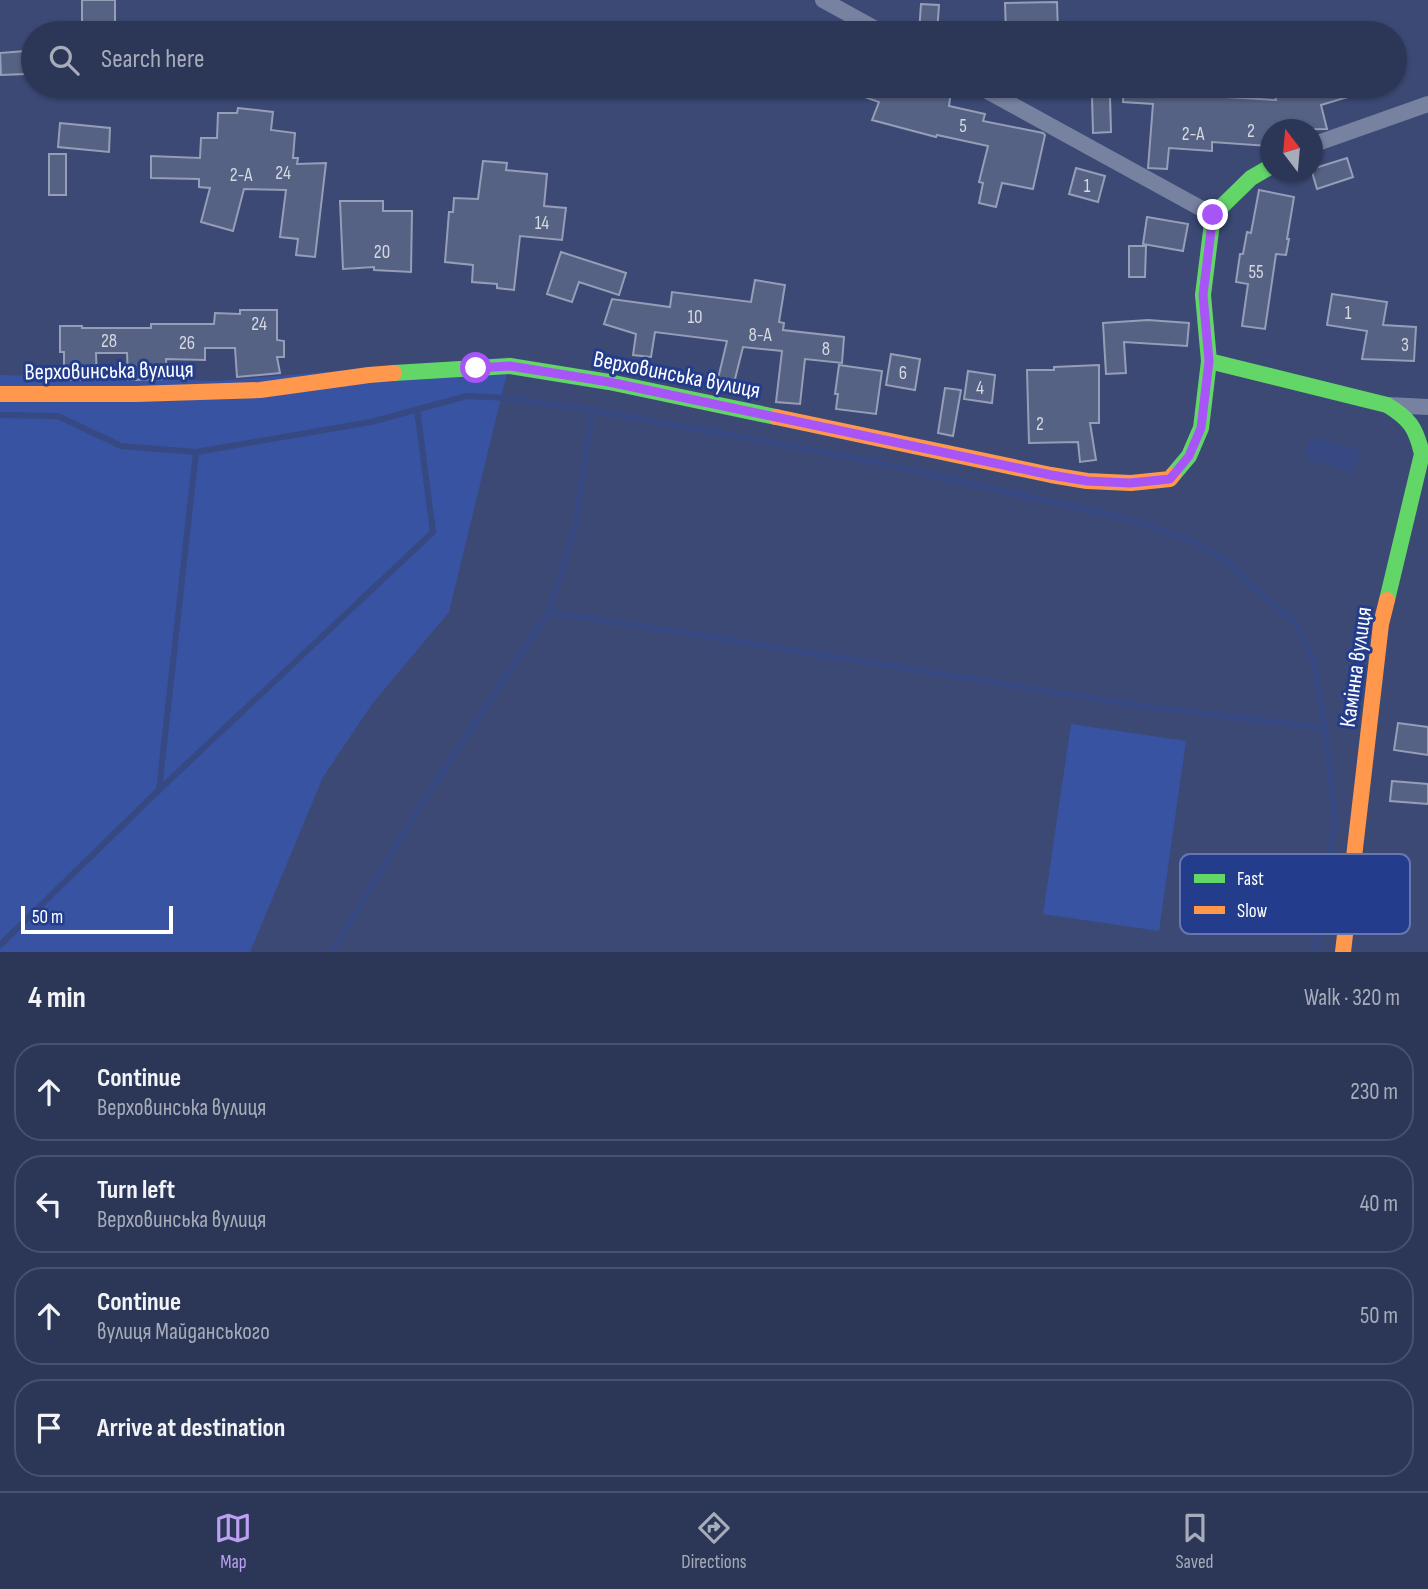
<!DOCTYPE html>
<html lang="en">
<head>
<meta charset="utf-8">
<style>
	:root { --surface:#2c3757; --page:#343f5d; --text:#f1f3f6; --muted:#a6acba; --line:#48516d; --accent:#bca0f2 }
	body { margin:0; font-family:"Sofia Sans Condensed",sans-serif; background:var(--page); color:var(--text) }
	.compass { position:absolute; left:1260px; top:119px; width:63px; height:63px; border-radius:50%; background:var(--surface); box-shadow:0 2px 5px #0004; rotate:344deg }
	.scale { position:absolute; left:21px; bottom:18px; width:152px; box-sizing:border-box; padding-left:7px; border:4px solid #fff; border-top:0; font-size:19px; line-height:24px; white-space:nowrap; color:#fff; -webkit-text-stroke:5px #233d8c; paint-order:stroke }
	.stop { position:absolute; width:21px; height:21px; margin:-16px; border:5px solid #a855f7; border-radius:50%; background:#fff }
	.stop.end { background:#a855f7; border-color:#fff; box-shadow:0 2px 7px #0008 }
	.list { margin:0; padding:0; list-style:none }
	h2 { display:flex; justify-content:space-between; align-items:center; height:91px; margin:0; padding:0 28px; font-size:30px }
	h2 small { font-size:23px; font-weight:400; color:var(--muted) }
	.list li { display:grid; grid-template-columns:46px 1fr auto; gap:21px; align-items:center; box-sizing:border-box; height:98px; margin:0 14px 14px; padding:0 14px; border:2px solid var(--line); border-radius:28px }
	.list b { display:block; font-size:26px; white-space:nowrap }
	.list p { margin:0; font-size:23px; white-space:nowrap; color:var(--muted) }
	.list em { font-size:23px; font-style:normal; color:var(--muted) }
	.icon { flex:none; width:38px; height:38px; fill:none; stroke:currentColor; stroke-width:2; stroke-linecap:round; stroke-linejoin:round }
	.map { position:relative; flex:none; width:1428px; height:952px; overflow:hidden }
	.search { position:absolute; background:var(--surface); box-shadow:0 2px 5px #0004; left:21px; right:21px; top:21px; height:77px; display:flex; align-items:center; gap:18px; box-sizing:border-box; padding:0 24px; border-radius:38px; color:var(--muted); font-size:26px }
	.sheet { height:539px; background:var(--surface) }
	nav { display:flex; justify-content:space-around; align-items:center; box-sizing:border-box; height:98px; border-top:2px solid var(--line); background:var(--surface); font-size:19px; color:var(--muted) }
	nav a { display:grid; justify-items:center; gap:4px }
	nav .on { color:var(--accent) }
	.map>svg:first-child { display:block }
</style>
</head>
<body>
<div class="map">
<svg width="1428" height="952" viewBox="0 0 1428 952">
	<rect width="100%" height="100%" fill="#3b4974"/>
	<g fill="#3853a2">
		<path d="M 511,357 L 449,612 L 372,704 L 323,777 L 250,952 L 0,952 L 0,375 L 215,381 Z"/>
		<path d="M 1071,724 L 1186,741 L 1159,931 L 1043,914 Z"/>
	</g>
	<path fill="#364983" d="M 1314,438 L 1357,449 C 1362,458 1358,465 1351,472 L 1310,460 L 1306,454 L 1308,442 Z"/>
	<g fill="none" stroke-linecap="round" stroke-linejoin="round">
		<g stroke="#364983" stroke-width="6">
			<path d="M 0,415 L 58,416 L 121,446 L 196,452"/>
			<path d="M 549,612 L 693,634 L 1134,705 L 1325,728"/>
			<path d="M 159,790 L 196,452 L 371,422 L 467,396 L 509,398 L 592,410 L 857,458 L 1132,520 L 1192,541 L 1228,562 L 1253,587 L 1297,625 L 1314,663 L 1325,728 L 1335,820 L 1315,952"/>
			<path d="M 0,945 L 159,790 L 433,532 L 417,409"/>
			<path d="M 332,952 L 423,802 L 549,612 L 576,523 L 592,410"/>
		</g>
	</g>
	<g fill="#566284" stroke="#969eb7" stroke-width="2">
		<rect x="82" y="0" width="33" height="30"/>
		<path d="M 1057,2 L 1058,32 L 1006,33 L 1005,3 Z"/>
		<path d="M 921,4 L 939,5 L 937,33 L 919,33 Z"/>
		<path d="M 25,51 L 26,74 L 1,75 L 0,53 Z"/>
		<path d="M 840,86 L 914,86 L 951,91 L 949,106 L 985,114 L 983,121 L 1043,133 L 1045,135 L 1033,189 L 1002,183 L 996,207 L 979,203 L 983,183 L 979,182 L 988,146 L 937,135 L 936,137 L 872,120 L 879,102 L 839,88 Z"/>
		<path d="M 1124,86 L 1210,86 L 1209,96 L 1276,100 L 1272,86 L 1370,86 L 1371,90 L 1321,105 L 1327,129 L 1269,130 L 1268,146 L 1212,142 L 1212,151 L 1169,148 L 1167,169 L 1148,168 L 1153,104 L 1123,102 Z"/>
		<path d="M 1092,96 L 1110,96 L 1111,132 L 1093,133 Z"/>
		<path d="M 238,108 L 273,112 L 271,130 L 295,133 L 293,158 L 298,158 L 297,164 L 326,163 L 315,257 L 296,255 L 298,239 L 280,237 L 286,190 L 244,189 L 233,231 L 201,222 L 210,188 L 199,187 L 199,179 L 151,178 L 151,156 L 200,158 L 201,138 L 217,138 L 218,113 L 237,113 Z"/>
		<path d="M 60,123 L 110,128 L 109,152 L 58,147 Z"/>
		<rect x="49" y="154" width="17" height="41"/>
		<path d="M 1347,158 L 1353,177 L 1317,189 L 1312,172 L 1312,169 Z"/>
		<path d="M 483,161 L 507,163 L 506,170 L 547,174 L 544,206 L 566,208 L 562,240 L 520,236 L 514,290 L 497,288 L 497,284 L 472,282 L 473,265 L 445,262 L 449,212 L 453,212 L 454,198 L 478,199 Z"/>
		<path d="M 1076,168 L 1105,176 L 1098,202 L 1069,194 Z"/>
		<path d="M 1259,190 L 1294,197 L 1287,239 L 1289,239 L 1286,255 L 1276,254 L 1265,329 L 1242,326 L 1248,284 L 1236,282 L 1240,254 L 1243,254 L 1247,232 L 1251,233 Z"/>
		<path d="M 340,201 L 383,201 L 383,211 L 412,211 L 411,272 L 374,270 L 374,267 L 343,269 Z"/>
		<path d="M 1147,217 L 1188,224 L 1183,251 L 1143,244 Z"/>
		<path d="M 1129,246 L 1146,246 L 1145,277 L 1129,277 Z"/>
		<path d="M 561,252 L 626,273 L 619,295 L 579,282 L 572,302 L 547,294 Z"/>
		<path d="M 755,280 L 785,285 L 779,322 L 784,323 L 783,330 L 844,337 L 842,363 L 805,359 L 800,404 L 776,402 L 782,351 L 743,347 L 732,391 L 716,387 L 727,341 L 655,332 L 651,357 L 633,355 L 636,334 L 604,324 L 612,299 L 670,307 L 672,292 L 751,302 Z"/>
		<path d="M 1332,294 L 1387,302 L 1383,325 L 1416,327 L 1414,361 L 1362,359 L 1367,331 L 1327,325 Z"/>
		<path d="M 240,310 L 277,310 L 277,340 L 284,341 L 284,357 L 277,357 L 280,373 L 237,377 L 235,348 L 205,348 L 205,360 L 166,359 L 167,379 L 128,380 L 127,353 L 96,353 L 97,380 L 64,380 L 64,352 L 60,352 L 60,326 L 82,326 L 82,328 L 151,328 L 151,324 L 214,324 L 215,313 L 240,314 Z"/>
		<path d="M 1148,320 L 1189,323 L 1187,346 L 1124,342 L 1126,373 L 1106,374 L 1103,323 Z"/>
		<path d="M 891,354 L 920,359 L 915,390 L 886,385 Z"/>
		<path d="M 839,365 L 882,371 L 876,414 L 836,409 L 838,394 L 835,394 Z"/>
		<path d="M 1099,365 L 1099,423 L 1090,423 L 1096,460 L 1080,462 L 1078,442 L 1029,443 L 1027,370 L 1054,370 L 1054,367 Z"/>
		<path d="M 968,371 L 995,375 L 992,403 L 964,399 Z"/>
		<path d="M 945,388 L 961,390 L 953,436 L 938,433 Z"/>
		<path d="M 1398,723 L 1428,727 L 1428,755 L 1394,750 Z"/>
		<path d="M 1392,781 L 1428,784 L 1428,804 L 1390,801 Z"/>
	</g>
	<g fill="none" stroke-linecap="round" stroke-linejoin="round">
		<g stroke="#7782a0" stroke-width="16">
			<path d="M 823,0 L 883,33"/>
			<path d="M 978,86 L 1213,215"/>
			<path d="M 1312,145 L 1428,104"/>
			<path d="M 1389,405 L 1428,407"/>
		</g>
		<g stroke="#63d668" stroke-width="16">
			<path d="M 1209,361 L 1387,405 C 1410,419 1416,428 1422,454 L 1387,600"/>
			<path d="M 394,373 L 510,366 L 609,382 L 776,417"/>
			<path d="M 1173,475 L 1189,456 L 1201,428 L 1209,361 L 1203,295 L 1213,215 L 1251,178 L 1270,167"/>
		</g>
		<g stroke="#ff974d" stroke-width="16">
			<path d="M 0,394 L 136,394 L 260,390 L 369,375 L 394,373"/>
			<path d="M 776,417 L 1051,475 L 1087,481 L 1131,483 L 1170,479 L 1173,475"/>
			<path d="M 1343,952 L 1381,624 L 1387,600"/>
		</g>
	</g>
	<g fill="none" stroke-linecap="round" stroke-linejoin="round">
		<path stroke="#a855f7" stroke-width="9" d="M 476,368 L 510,366 L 609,382 L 1051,475 L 1087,481 L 1130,483 L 1170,479 L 1189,456 L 1201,428 L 1209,361 L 1203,295 L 1213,215"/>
	</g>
	<g text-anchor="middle" stroke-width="6" stroke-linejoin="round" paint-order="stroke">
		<g font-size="19" fill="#d5d8e0">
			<text x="963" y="132">5</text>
			<text x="1251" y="137">2</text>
			<text x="1193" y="140">2-А</text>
			<text x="283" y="179">24</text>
			<text x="241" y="181">2-А</text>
			<text x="1087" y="192">1</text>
			<text x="542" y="229">14</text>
			<text x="382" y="258">20</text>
			<text x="1256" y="278">55</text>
			<text x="1348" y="319">1</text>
			<text x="695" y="323">10</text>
			<text x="259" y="330">24</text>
			<text x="760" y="341">8-А</text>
			<text x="109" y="347">28</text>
			<text x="187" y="349">26</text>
			<text x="1405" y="351">3</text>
			<text x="826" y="355">8</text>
			<text x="903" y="379">6</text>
			<text x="980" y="394">4</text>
			<text x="1040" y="430">2</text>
		</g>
		<g font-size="23" fill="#fff" stroke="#233d8c">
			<text transform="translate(109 370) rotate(-1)" y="8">Верховинська вулиця</text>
			<text transform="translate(677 374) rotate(11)" y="8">Верховинська вулиця</text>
			<text transform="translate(1355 667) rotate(-82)" y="8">Камінна вулиця</text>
		</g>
	</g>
	<rect x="1180" y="854" width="230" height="80" rx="10" fill="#233d8c" stroke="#6577ae" stroke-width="2"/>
	<rect x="1194" y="874" width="31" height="9" fill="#63d668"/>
	<rect x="1194" y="906" width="31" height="8" fill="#ff974d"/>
	<g font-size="19" fill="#fff">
		<text x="1237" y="885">Fast</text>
		<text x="1237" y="917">Slow</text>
	</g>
</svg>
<svg class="compass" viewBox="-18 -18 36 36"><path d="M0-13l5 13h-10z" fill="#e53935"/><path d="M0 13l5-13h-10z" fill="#a6acba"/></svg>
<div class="scale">50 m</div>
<div class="stop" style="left:476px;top:368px"></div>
<div class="stop end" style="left:1213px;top:215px"></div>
<div class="search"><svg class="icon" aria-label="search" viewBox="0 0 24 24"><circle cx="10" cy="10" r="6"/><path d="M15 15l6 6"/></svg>Search here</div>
</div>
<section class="sheet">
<h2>4 min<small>Walk · 320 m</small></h2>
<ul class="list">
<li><svg class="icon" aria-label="ahead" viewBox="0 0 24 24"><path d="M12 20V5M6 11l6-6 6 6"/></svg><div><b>Continue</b><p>Верховинська вулиця</p></div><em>230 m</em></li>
<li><svg class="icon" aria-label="left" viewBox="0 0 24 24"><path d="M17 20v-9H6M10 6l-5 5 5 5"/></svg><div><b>Turn left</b><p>Верховинська вулиця</p></div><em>40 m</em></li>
<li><svg class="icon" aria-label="ahead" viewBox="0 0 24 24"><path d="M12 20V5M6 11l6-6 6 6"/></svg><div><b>Continue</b><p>вулиця Майданського</p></div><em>50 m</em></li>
<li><svg class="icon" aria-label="arrive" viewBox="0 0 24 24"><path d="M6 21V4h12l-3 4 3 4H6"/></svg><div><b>Arrive at destination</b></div></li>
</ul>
</section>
<nav>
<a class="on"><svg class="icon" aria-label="map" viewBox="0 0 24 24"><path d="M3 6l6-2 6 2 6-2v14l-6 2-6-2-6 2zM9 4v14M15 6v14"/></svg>Map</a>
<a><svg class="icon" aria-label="directions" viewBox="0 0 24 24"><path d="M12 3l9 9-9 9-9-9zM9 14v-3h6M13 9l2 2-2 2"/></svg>Directions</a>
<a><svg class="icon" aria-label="saved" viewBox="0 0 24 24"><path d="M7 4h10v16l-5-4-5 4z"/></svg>Saved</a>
</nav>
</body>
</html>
